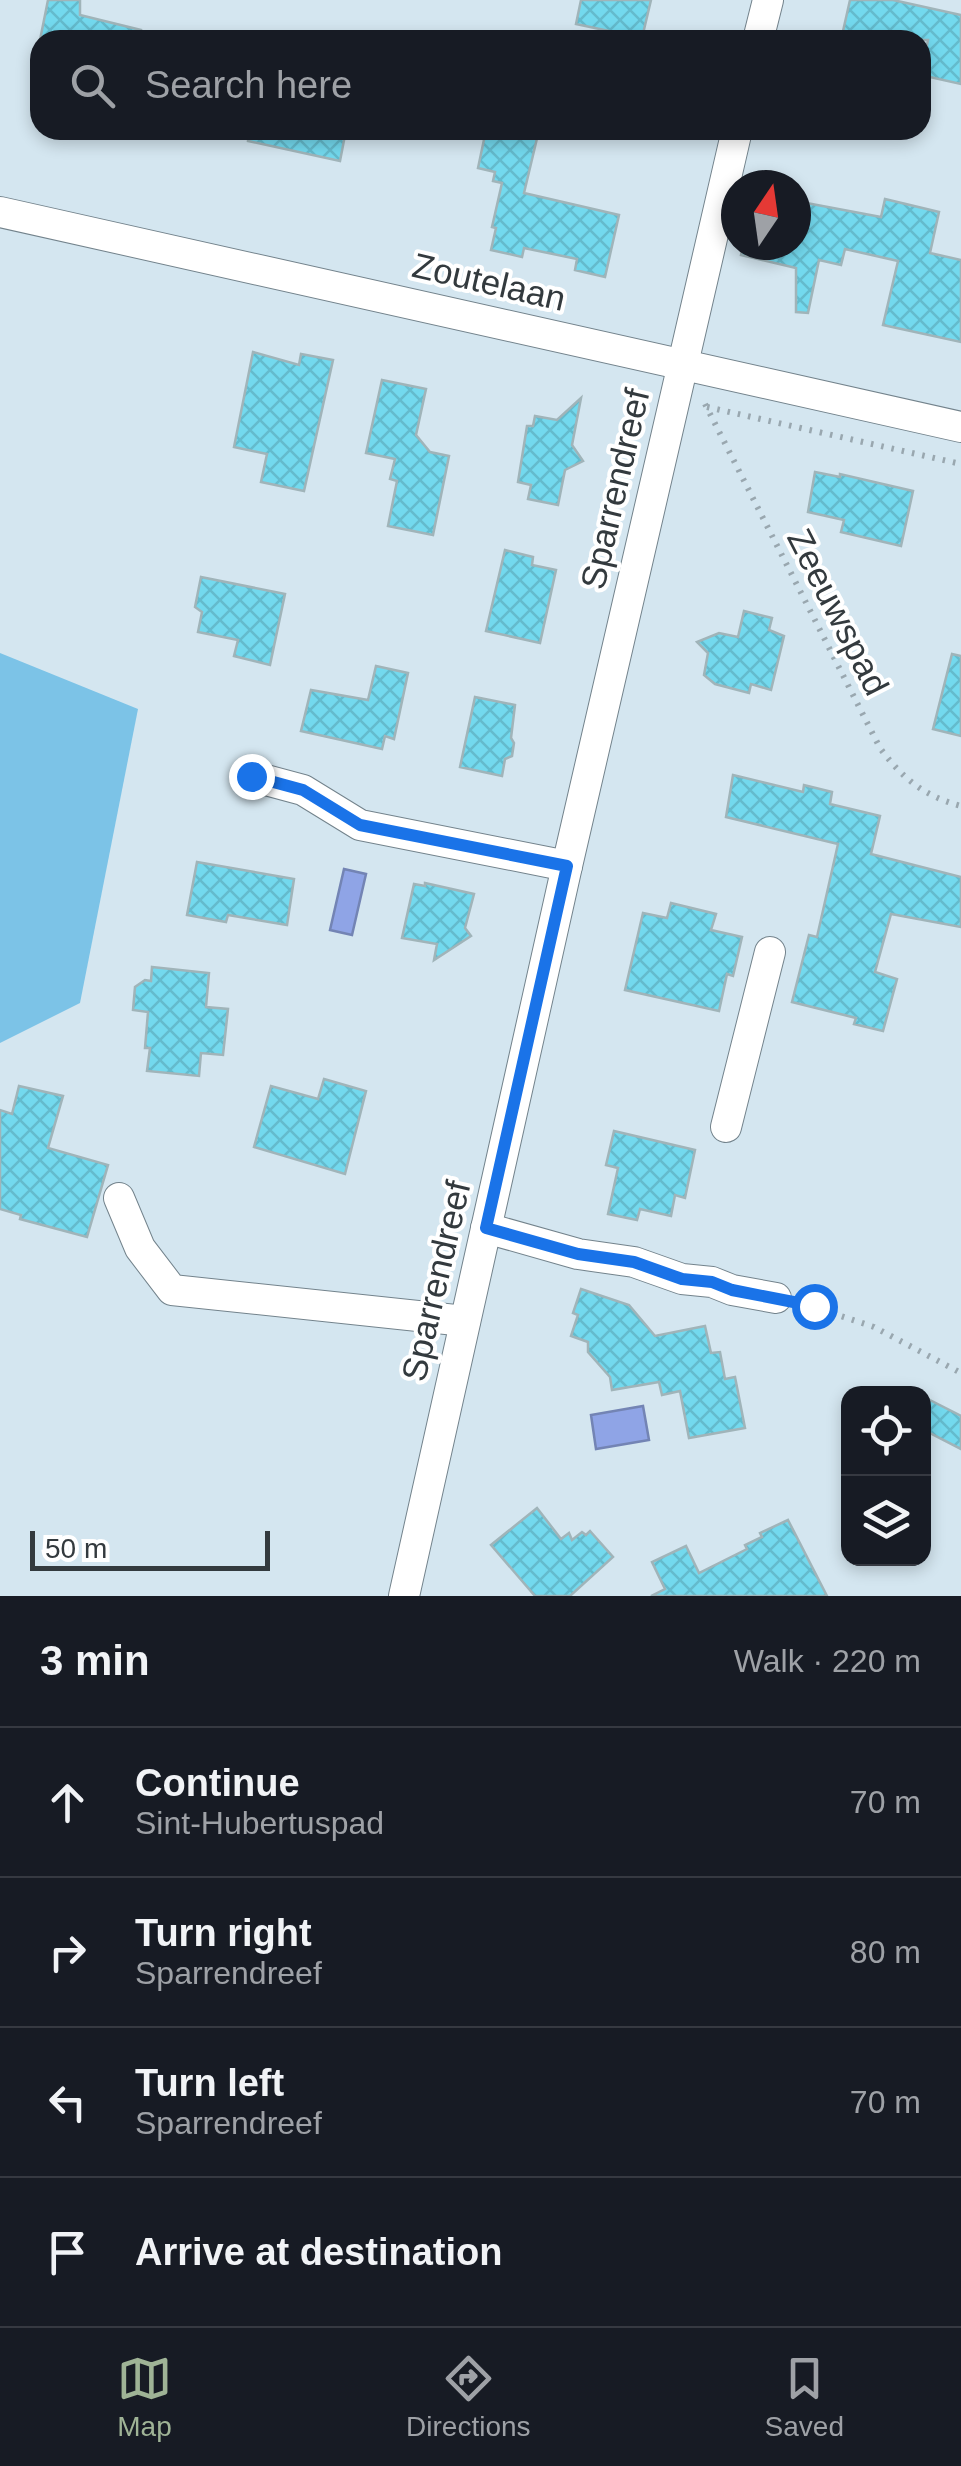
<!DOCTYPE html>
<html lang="en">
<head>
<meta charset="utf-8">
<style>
	:root { --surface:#171b24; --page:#20242c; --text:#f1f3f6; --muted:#9ea1a6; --line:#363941; --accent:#9fb396 }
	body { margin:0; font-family:Arial,sans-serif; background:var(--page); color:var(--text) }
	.controls { position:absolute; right:30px; bottom:30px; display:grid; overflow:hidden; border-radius:20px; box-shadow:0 5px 15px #0003 }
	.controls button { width:90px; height:90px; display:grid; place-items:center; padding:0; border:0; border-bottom:2px solid var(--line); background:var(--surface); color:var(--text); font:50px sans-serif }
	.compass { position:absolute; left:721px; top:170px; width:90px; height:90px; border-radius:50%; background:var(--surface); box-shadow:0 5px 15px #0003; rotate:13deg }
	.scale { position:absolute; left:30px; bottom:25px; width:240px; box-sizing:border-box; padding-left:10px; border:5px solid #333a3e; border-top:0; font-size:28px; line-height:35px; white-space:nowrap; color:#333a3e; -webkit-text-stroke:8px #fff; paint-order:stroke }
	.stop { position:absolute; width:30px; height:30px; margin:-22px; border:8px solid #1a73e8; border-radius:50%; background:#fff }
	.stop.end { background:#1a73e8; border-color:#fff; box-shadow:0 2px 10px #0008 }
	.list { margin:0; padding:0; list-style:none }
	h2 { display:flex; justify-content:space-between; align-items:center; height:130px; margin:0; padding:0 40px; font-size:42px }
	h2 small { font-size:32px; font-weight:400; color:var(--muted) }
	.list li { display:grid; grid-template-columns:65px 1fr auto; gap:30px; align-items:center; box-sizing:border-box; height:150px; padding:0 40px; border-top:2px solid var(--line) }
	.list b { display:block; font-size:38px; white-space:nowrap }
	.list p { margin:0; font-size:32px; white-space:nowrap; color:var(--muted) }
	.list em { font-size:32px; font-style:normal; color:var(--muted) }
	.icon { flex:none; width:55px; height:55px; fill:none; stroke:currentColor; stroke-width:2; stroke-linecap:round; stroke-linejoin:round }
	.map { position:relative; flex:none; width:961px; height:1596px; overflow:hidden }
	.search { position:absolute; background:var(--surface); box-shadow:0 5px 15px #0003; left:30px; right:30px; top:30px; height:110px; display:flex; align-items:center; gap:25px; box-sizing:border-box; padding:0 35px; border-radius:30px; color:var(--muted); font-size:38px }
	.sheet { height:730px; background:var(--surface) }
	nav { display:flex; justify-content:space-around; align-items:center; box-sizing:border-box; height:140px; border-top:2px solid var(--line); background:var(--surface); font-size:28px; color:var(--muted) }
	nav a { display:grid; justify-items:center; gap:5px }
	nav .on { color:var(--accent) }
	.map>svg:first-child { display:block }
</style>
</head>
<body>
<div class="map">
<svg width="961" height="1596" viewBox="0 0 961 1596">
	<defs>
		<pattern id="building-cross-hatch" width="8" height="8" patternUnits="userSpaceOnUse" patternTransform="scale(2.5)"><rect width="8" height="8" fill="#73d9ee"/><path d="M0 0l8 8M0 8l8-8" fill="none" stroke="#64bbcd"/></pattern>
	</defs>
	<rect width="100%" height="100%" fill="#d4e6f0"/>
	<path fill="#7cc3e7" d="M 0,653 L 138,709 L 80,1003 L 0,1043 Z"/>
	<g fill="#8fa4e6" stroke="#7384b4" stroke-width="2.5">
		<path d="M 344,869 L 366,874 L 352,935 L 330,930 Z"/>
		<path d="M 643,1406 L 649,1440 L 596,1449 L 591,1415 Z"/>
	</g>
	<g fill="url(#building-cross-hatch)" stroke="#a0b4b9" stroke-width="2.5">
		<path d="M 48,0 L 80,0 L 80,15 L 141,30 L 140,40 L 40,40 Z"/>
		<path d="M 581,0 L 651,0 L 642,38 L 576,24 Z"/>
		<path d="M 850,0 L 893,0 L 961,15 L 961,84 L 921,75 L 928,40 L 841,40 Z"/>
		<path d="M 249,130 L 346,130 L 340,161 L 248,141 Z"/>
		<path d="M 486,130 L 539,130 L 524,193 L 619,215 L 605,277 L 575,270 L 577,259 L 524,248 L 522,257 L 491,250 L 496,228 L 492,227 L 502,183 L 493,181 L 495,172 L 478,168 Z"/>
		<path d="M 885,199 L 939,212 L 930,253 L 961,260 L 961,342 L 883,325 L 898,261 L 845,249 L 841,265 L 819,260 L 808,313 L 796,312 L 796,268 L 741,255 L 743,245 L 796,245 L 796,201 L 881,217 Z"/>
		<path d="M 253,352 L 299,365 L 301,354 L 333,360 L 304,491 L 261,482 L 267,454 L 234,447 Z"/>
		<path d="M 382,380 L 426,389 L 416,435 L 430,452 L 449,456 L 433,535 L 388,526 L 397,481 L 390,479 L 395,459 L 366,453 Z"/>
		<path d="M 581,398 L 572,445 L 583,461 L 565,470 L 558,505 L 528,499 L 531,485 L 518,482 L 527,426 L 533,426 L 535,416 L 557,420 Z"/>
		<path d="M 815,472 L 840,477 L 840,474 L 913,491 L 901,546 L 841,532 L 844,520 L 808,512 Z"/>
		<path d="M 505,550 L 533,557 L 532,565 L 556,570 L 540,643 L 486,631 Z"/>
		<path d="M 201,577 L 285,594 L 270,665 L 234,656 L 238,640 L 198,632 L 202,612 L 195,607 Z"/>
		<path d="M 744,611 L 772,618 L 769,630 L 784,636 L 771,690 L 751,684 L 749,693 L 715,684 L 704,675 L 708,653 L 697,642 L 719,633 L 738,637 Z"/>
		<path d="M 952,654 L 961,656 L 961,736 L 933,729 Z"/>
		<path d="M 376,666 L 408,673 L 394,739 L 385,736 L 382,749 L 301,731 L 311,690 L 368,700 Z"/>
		<path d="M 475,697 L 515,705 L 511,738 L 514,743 L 512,756 L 505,759 L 502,776 L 460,767 Z"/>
		<path d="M 733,775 L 803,792 L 804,785 L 832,792 L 830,804 L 880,816 L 871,854 L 961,877 L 961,927 L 891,914 L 875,972 L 897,979 L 883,1031 L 854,1024 L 856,1018 L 792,1002 L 809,935 L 817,937 L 838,844 L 726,817 Z"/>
		<path d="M 197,862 L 294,879 L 287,925 L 228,915 L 226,922 L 187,915 Z"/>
		<path d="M 425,883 L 474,894 L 465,928 L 471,936 L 434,960 L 437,944 L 402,938 L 414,884 L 425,886 Z"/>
		<path d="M 671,903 L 716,914 L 711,930 L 742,937 L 733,976 L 727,974 L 719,1011 L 625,990 L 643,913 L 667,918 Z"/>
		<path d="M 152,967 L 209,973 L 206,1007 L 228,1009 L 223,1055 L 201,1053 L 199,1076 L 147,1071 L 150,1048 L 145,1048 L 148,1012 L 133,1010 L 135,987 L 145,980 L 151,981 Z"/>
		<path d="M 324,1079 L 366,1091 L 345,1174 L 254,1147 L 271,1086 L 318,1099 Z"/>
		<path d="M 19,1086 L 63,1096 L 48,1148 L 108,1165 L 87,1237 L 20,1219 L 21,1215 L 0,1209 L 0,1110 L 12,1114 Z"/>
		<path d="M 614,1131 L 695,1150 L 685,1198 L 675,1195 L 671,1216 L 640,1209 L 637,1220 L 608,1214 L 618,1168 L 606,1165 Z"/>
		<path d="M 581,1289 L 629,1305 L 655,1336 L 705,1326 L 711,1353 L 720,1352 L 725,1379 L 735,1377 L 745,1428 L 689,1438 L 680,1391 L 662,1395 L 659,1382 L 612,1390 L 610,1377 L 588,1352 L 588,1342 L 571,1336 L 578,1315 L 573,1313 Z"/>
		<path d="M 924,1397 L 961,1416 L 961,1449 L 924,1430 Z"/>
		<path d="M 537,1508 L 561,1539 L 569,1533 L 572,1540 L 582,1532 L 586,1535 L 590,1531 L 613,1557 L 570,1596 L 535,1596 L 491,1545 Z"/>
		<path d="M 788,1520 L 827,1596 L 651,1596 L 665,1589 L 652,1562 L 686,1546 L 699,1573 L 747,1549 L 745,1545 L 762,1537 L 760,1533 Z"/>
	</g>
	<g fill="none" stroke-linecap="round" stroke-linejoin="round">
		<defs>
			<g id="minor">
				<path d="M 758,40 L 768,0"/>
				<path d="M 0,212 L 961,427"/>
				<path d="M 251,776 L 303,790 L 360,825 L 567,866"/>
				<path d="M 726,1127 L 770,952"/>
				<path d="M 119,1198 L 140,1248 L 172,1290 L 465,1321"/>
				<path d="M 486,1228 L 578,1254 L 634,1262 L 682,1279 L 712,1282 L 732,1290 L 776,1298"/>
				<path d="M 404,1596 L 567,866 L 737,130"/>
			</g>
		</defs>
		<use href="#minor" stroke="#73838c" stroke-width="32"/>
		<g stroke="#99a7af" stroke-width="6" stroke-dasharray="2.5 8" stroke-linecap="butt">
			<path d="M 705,404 L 880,748 C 903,779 924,796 961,806"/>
			<path d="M 707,407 L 961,464"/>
			<path d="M 802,1303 L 874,1327 L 961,1373"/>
		</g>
		<use href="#minor" stroke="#fff" stroke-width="30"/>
	</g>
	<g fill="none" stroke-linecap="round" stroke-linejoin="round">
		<path stroke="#1a73e8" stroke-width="12" d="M 251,776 L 303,790 L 360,825 L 567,866 L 486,1228 L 578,1254 L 634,1262 L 682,1279 L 712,1282 L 732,1290 L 814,1306"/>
	</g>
	<g text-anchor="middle" stroke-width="8" stroke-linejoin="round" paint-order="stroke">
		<g font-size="35" fill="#333a3e" stroke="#fff">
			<text transform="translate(489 282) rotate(13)" y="12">Zoutelaan</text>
			<text transform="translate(615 489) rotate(-77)" y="12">Sparrendreef</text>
			<text transform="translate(838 612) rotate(63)" y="12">Zeeuwspad</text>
			<text transform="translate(436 1281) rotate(-77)" y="12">Sparrendreef</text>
		</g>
	</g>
</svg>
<div class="controls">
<button><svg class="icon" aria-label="locate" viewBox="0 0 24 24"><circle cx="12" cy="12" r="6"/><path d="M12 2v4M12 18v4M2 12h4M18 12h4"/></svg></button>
<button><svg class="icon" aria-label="layers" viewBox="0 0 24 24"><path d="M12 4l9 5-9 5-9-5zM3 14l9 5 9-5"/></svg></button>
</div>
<svg class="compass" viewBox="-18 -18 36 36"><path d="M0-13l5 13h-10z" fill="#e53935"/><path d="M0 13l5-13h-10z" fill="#9ea1a6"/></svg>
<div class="scale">50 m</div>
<div class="stop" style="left:814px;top:1306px"></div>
<div class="stop end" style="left:251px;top:776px"></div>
<div class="search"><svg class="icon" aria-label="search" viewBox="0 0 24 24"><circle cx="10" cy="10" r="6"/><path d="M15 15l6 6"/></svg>Search here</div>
</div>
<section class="sheet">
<h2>3 min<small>Walk · 220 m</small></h2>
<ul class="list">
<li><svg class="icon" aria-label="ahead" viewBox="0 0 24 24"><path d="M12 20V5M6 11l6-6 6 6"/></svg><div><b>Continue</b><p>Sint-Hubertuspad</p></div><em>70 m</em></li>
<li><svg class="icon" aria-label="right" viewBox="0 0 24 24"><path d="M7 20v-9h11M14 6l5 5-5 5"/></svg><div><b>Turn right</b><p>Sparrendreef</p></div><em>80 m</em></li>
<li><svg class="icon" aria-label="left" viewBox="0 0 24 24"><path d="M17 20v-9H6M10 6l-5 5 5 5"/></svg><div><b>Turn left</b><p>Sparrendreef</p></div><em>70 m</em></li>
<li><svg class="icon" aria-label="arrive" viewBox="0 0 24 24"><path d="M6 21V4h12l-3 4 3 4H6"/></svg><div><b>Arrive at destination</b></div></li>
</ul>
</section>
<nav>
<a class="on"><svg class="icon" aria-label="map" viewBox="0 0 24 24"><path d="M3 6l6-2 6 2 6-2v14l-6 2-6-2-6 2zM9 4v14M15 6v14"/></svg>Map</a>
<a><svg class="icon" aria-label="directions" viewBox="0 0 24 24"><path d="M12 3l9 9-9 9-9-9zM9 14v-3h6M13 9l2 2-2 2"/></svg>Directions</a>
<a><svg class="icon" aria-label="saved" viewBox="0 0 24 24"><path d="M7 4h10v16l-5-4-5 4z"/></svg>Saved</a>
</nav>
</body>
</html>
